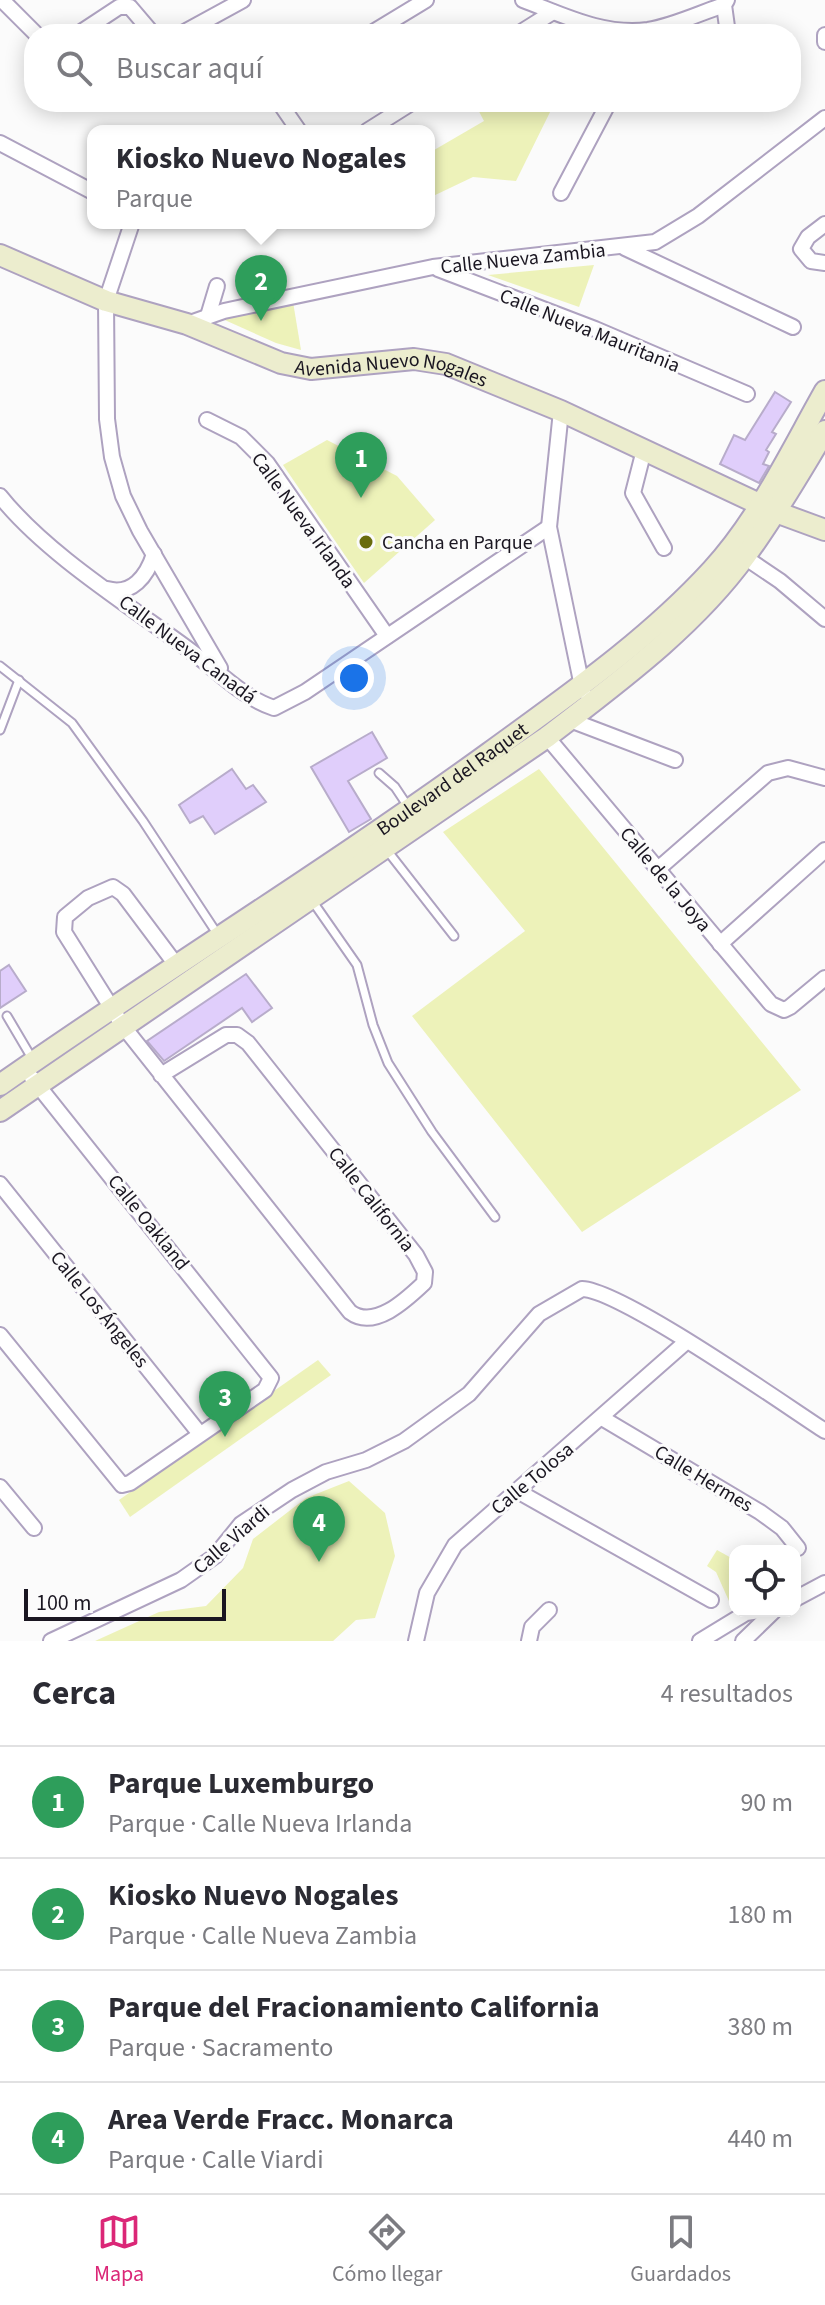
<!DOCTYPE html>
<html lang="es">
<head>
<meta charset="utf-8">
<style>
	:root { --surface:#fff; --page:#f2f2f3; --text:#2b2b33; --muted:#7c7c81; --line:#e1e1e2; --accent:#db2777 }
	body { margin:0; font-family:"Source Sans 3",sans-serif; background:var(--page); color:var(--text) }
	.controls { position:absolute; right:24px; bottom:24px; display:grid; overflow:hidden; border-radius:16px; box-shadow:0 4px 20px #0003 }
	.controls button { width:72px; height:72px; display:grid; place-items:center; padding:0; border:0; border-bottom:2px solid var(--line); background:var(--surface); color:var(--text); font:40px sans-serif }
	.scale { position:absolute; left:24px; bottom:20px; width:202px; box-sizing:border-box; padding-left:8px; border:4px solid #1a1621; border-top:0; font-size:22px; line-height:28px; white-space:nowrap; color:#1a1621; -webkit-text-stroke:6px #fbfbfb; paint-order:stroke }
	.you { position:absolute; left:354px; top:678px; width:28px; height:28px; margin:-20px; border:6px solid #fff; border-radius:50%; background:#1a73e8; box-shadow:0 0 0 12px #1a73e833 }
	.badge { display:grid; place-items:center; width:52px; height:52px; border-radius:50%; background:var(--accent); color:#fff; font-size:26px; font-weight:700 }
	.pin { position:absolute; translate:-50% -66px; filter:drop-shadow(0 2px 4px #0008) }
	.pin::after { content:''; position:absolute; top:42px; width:28px; height:24px; background:inherit; clip-path:polygon(0 0,100% 0,50% 100%) }
	.popup { position:absolute; left:87px; top:125px; width:348px; height:104px; box-sizing:border-box; display:grid; place-content:center; border-radius:16px; background:var(--surface); filter:drop-shadow(0 2px 6px #0005); font-size:26px; white-space:nowrap; color:var(--muted) }
	.popup b { font-size:30px; color:var(--text) }
	.popup::after { content:''; position:absolute; left:50%; top:100%; margin-left:-16px; border:16px solid transparent; border-top-color:var(--surface) }
	.list { margin:0; padding:0; list-style:none }
	h2 { display:flex; justify-content:space-between; align-items:center; height:104px; margin:0; padding:0 32px; font-size:34px }
	h2 small { font-size:26px; font-weight:400; color:var(--muted) }
	.list li { display:grid; grid-template-columns:52px 1fr auto; gap:24px; align-items:center; box-sizing:border-box; height:112px; padding:0 32px; border-top:2px solid var(--line) }
	.list b { display:block; font-size:30px; white-space:nowrap }
	.list p { margin:0; font-size:26px; white-space:nowrap; color:var(--muted) }
	.list em { font-size:26px; font-style:normal; color:var(--muted) }
	.icon { flex:none; width:44px; height:44px; fill:none; stroke:currentColor; stroke-width:2; stroke-linecap:round; stroke-linejoin:round }
	.map { position:relative; flex:none; width:825px; height:1641px; overflow:hidden }
	.search { position:absolute; background:var(--surface); box-shadow:0 4px 20px #0003; left:24px; right:24px; top:24px; height:88px; display:flex; align-items:center; gap:20px; box-sizing:border-box; padding:0 28px; border-radius:32px; color:var(--muted); font-size:30px }
	.sheet { height:552px; background:var(--surface) }
	nav { display:flex; justify-content:space-around; align-items:center; box-sizing:border-box; height:112px; border-top:2px solid var(--line); background:var(--surface); font-size:22px; color:var(--muted) }
	nav a { display:grid; justify-items:center; gap:4px }
	nav .on { color:var(--accent) }
	.map>svg:first-child { display:block }
</style>
</head>
<body>
<div class="map">
<svg width="825" height="1641" viewBox="0 0 825 1641">
	<rect width="100%" height="100%" fill="#fbfbfb"/>
	<g fill="#edf2b9">
		<path d="M 474,102 L 555,102 L 516,181 L 473,177 L 429,198 L 429,153 L 484,121 Z"/>
		<path d="M 594,265 L 579,307 L 488,275 Z"/>
		<path d="M 293,302 L 301,350 L 276,343 L 218,317 Z"/>
		<path d="M 327,440 L 397,476 L 435,520 L 364,583 L 283,465 Z"/>
		<path d="M 539,769 L 801,1090 L 582,1232 L 412,1016 L 525,931 L 443,832 Z"/>
		<path d="M 318,1360 L 331,1375 L 130,1517 L 119,1500 Z"/>
		<path d="M 349,1481 L 385,1513 L 395,1556 L 375,1618 L 356,1620 L 333,1641 L 95,1641 L 159,1612 L 206,1606 L 243,1568 L 253,1539 L 306,1498 Z"/>
		<path d="M 717,1550 L 735,1560 L 733,1610 L 716,1572 L 707,1566 Z"/>
	</g>
	<g fill="#e0cefb" stroke="#b8accb" stroke-width="2">
		<path d="M 775,392 L 791,402 L 772,432 L 776,434 L 766,450 L 769,452 L 763,464 L 769,466 L 759,483 L 720,464 L 734,435 L 745,440 Z"/>
		<path d="M 372,732 L 387,758 L 348,781 L 371,819 L 349,832 L 311,767 Z"/>
		<path d="M 232,769 L 246,789 L 253,785 L 266,802 L 215,834 L 203,816 L 190,823 L 179,805 Z"/>
		<path d="M 9,965 L 26,991 L 0,1008 L 0,971 Z"/>
		<path d="M 246,974 L 272,1008 L 252,1022 L 242,1008 L 164,1061 L 147,1041 Z"/>
	</g>
	<g fill="none" stroke-linecap="round" stroke-linejoin="round">
		<defs>
			<g id="lane">
				<path d="M 0,666 L 72,723 L 143,821 L 218,935"/>
				<path d="M 0,730 L 19,680"/>
				<path d="M 379,773 L 395,787 L 409,808"/>
				<path d="M 386,849 L 454,936"/>
				<path d="M 311,899 L 357,965 L 373,1025 L 388,1063 L 432,1132 L 495,1217"/>
				<path d="M 7,1016 L 33,1060"/>
			</g>
			<g id="street">
				<path d="M 2,0 L 36,34"/>
				<path d="M 523,0 C 563,15 603,36 648,30 C 673,26 700,13 724,5"/>
				<path d="M 727,0 L 724,5 L 728,34"/>
				<path d="M 78,34 L 119,7 L 130,7 L 153,34"/>
				<path d="M 181,34 L 243,0"/>
				<path d="M 370,34 L 426,0"/>
				<path d="M 518,34 L 553,12"/>
				<path d="M 825,35 L 825,42"/>
				<path d="M 279,102 L 299,131"/>
				<path d="M 367,131 L 413,102"/>
				<path d="M 0,143 L 93,192"/>
				<path d="M 561,193 L 609,102"/>
				<path d="M 132,223 L 106,301 L 107,419 L 112,457 L 123,496 L 140,531 L 220,668"/>
				<path d="M 825,224 L 808,237 L 801,249 L 811,261 L 825,263"/>
				<path d="M 625,248 L 793,327"/>
				<path d="M 438,269 L 595,329 L 747,394"/>
				<path d="M 208,316 L 217,286"/>
				<path d="M 187,324 L 224,311 L 433,267 L 655,242 L 698,216 L 825,118"/>
				<path d="M 561,411 L 549,527 L 583,691"/>
				<path d="M 207,420 L 241,437 L 267,463 L 387,636"/>
				<path d="M 644,450 L 633,493 L 664,548"/>
				<path d="M 0,496 C 47,555 132,607 192,652 C 218,671 243,698 274,708 L 305,692 L 549,527"/>
				<path d="M 737,552 L 780,581 L 825,619"/>
				<path d="M 107,589 C 132,596 147,576 154,554"/>
				<path d="M 570,720 L 675,760"/>
				<path d="M 547,737 L 771,1004 L 784,1010 L 790,1007 L 825,978"/>
				<path d="M 658,869 L 768,773 L 788,768 L 825,778"/>
				<path d="M 720,944 L 825,850"/>
				<path d="M 161,1075 L 226,1035 L 237,1035 L 248,1043 L 416,1255 L 425,1272 L 424,1283 C 405,1301 374,1330 350,1312 L 123,1026 L 64,932 L 65,917 L 88,898 L 113,887 L 123,894 L 177,966"/>
				<path d="M 0,1184 L 200,1434"/>
				<path d="M 0,1335 L 122,1485 L 130,1483 L 265,1390 L 271,1378 L 32,1078"/>
				<path d="M 602,1418 L 760,1512 L 782,1528 L 798,1548"/>
				<path d="M 0,1487 L 34,1528"/>
				<path d="M 519,1492 L 711,1600"/>
				<path d="M 795,1599 L 825,1583"/>
				<path d="M 51,1641 L 181,1580 L 215,1556 L 241,1524 L 292,1490 L 326,1472 L 366,1460 L 404,1441 L 469,1394 L 539,1314 L 582,1289 C 621,1290 782,1403 825,1431"/>
				<path d="M 416,1641 L 427,1593 L 455,1545 L 686,1342"/>
				<path d="M 529,1641 L 532,1627 L 549,1610"/>
				<path d="M 700,1641 L 746,1613 L 759,1611"/>
				<path d="M 743,1641 L 774,1611"/>
			</g>
			<g id="secondary">
				<path id="s1" d="M 0,255 L 106,301 L 187,324 L 281,363 L 311,369 L 414,359 L 446,364 L 561,411 L 776,512 L 825,530"/>
				<path id="s2" d="M 0,1085 C 161,972 329,869 489,753 C 567,696 647,641 712,570 C 759,519 791,451 825,391"/>
				<path d="M 0,1111 L 547,737 C 617,683 693,628 746,555 C 775,516 800,472 825,431"/>
			</g>
		</defs>
		<use href="#lane" stroke="#aea2c0" stroke-width="11"/>
		<use href="#street" stroke="#aea2c0" stroke-width="18"/>
		<use href="#secondary" stroke="#aea2c0" stroke-width="24"/>
		<use href="#lane" stroke="#fff" stroke-width="7"/>
		<use href="#street" stroke="#fff" stroke-width="14"/>
		<use href="#secondary" stroke="#ecedce" stroke-width="20"/>
	</g>
	<circle fill="#696c0d" stroke="#fbfbfb" stroke-width="3" cx="366" cy="542" r="8"/>
	<g text-anchor="middle" stroke-width="6" stroke-linejoin="round" paint-order="stroke">
		<g font-size="20" fill="#1a1621" stroke="#fbfbfb">
			<text transform="translate(523 258) rotate(-6)" y="7">Calle Nueva Zambia</text>
			<text transform="translate(590 330) rotate(22)" y="7">Calle Nueva Mauritania</text>
			<text dy="7" stroke="none"><textPath href="#s1" startOffset="414">Avenida Nuevo Nogales</textPath></text>
			<text transform="translate(304 520) rotate(54)" y="7">Calle Nueva Irlanda</text>
			<text transform="translate(188 649) rotate(37)" y="7">Calle Nueva Canadá</text>
			<text dy="7" stroke="none"><textPath href="#s2" startOffset="546">Boulevard del Raquet</textPath></text>
			<text transform="translate(666 879) rotate(50)" y="7">Calle de la Joya</text>
			<text transform="translate(372 1199) rotate(52)" y="7">Calle California</text>
			<text transform="translate(149 1222) rotate(51)" y="7">Calle Oakland</text>
			<text transform="translate(100 1309) rotate(51)" y="7">Calle Los Ángeles</text>
			<text transform="translate(532 1478) rotate(-40)" y="7">Calle Tolosa</text>
			<text transform="translate(704 1478) rotate(31)" y="7">Calle Hermes</text>
			<text transform="translate(231 1539) rotate(-41)" y="7">Calle Viardi</text>
		</g>
		<g font-size="20" fill="#1a1621" stroke="#fbfbfb" text-anchor="start">
			<text x="382" y="549">Cancha en Parque</text>
		</g>
	</g>
</svg>
<div class="controls">
<button><svg class="icon" aria-label="locate" viewBox="0 0 24 24"><circle cx="12" cy="12" r="6"/><path d="M12 2v4M12 18v4M2 12h4M18 12h4"/></svg></button>
</div>
<div class="scale">100 m</div>
<div class="you"></div>
<div class="pin badge" style="left:361px;top:498px;background:#2e9e5b">1</div>
<div class="pin badge" style="left:261px;top:321px;background:#2e9e5b">2</div>
<div class="popup"><b>Kiosko Nuevo Nogales</b>Parque</div>
<div class="pin badge" style="left:225px;top:1437px;background:#2e9e5b">3</div>
<div class="pin badge" style="left:319px;top:1562px;background:#2e9e5b">4</div>
<div class="search"><svg class="icon" aria-label="search" viewBox="0 0 24 24"><circle cx="10" cy="10" r="6"/><path d="M15 15l6 6"/></svg>Buscar aquí</div>
</div>
<section class="sheet">
<h2>Cerca<small>4 resultados</small></h2>
<ul class="list">
<li><span class="badge" style="background:#2e9e5b">1</span><div><b>Parque Luxemburgo</b><p>Parque · Calle Nueva Irlanda</p></div><em>90 m</em></li>
<li><span class="badge" style="background:#2e9e5b">2</span><div><b>Kiosko Nuevo Nogales</b><p>Parque · Calle Nueva Zambia</p></div><em>180 m</em></li>
<li><span class="badge" style="background:#2e9e5b">3</span><div><b>Parque del Fracionamiento California</b><p>Parque · Sacramento</p></div><em>380 m</em></li>
<li><span class="badge" style="background:#2e9e5b">4</span><div><b>Area Verde Fracc. Monarca</b><p>Parque · Calle Viardi</p></div><em>440 m</em></li>
</ul>
</section>
<nav>
<a class="on"><svg class="icon" aria-label="map" viewBox="0 0 24 24"><path d="M3 6l6-2 6 2 6-2v14l-6 2-6-2-6 2zM9 4v14M15 6v14"/></svg>Mapa</a>
<a><svg class="icon" aria-label="directions" viewBox="0 0 24 24"><path d="M12 3l9 9-9 9-9-9zM9 14v-3h6M13 9l2 2-2 2"/></svg>Cómo llegar</a>
<a><svg class="icon" aria-label="saved" viewBox="0 0 24 24"><path d="M7 4h10v16l-5-4-5 4z"/></svg>Guardados</a>
</nav>
</body>
</html>
